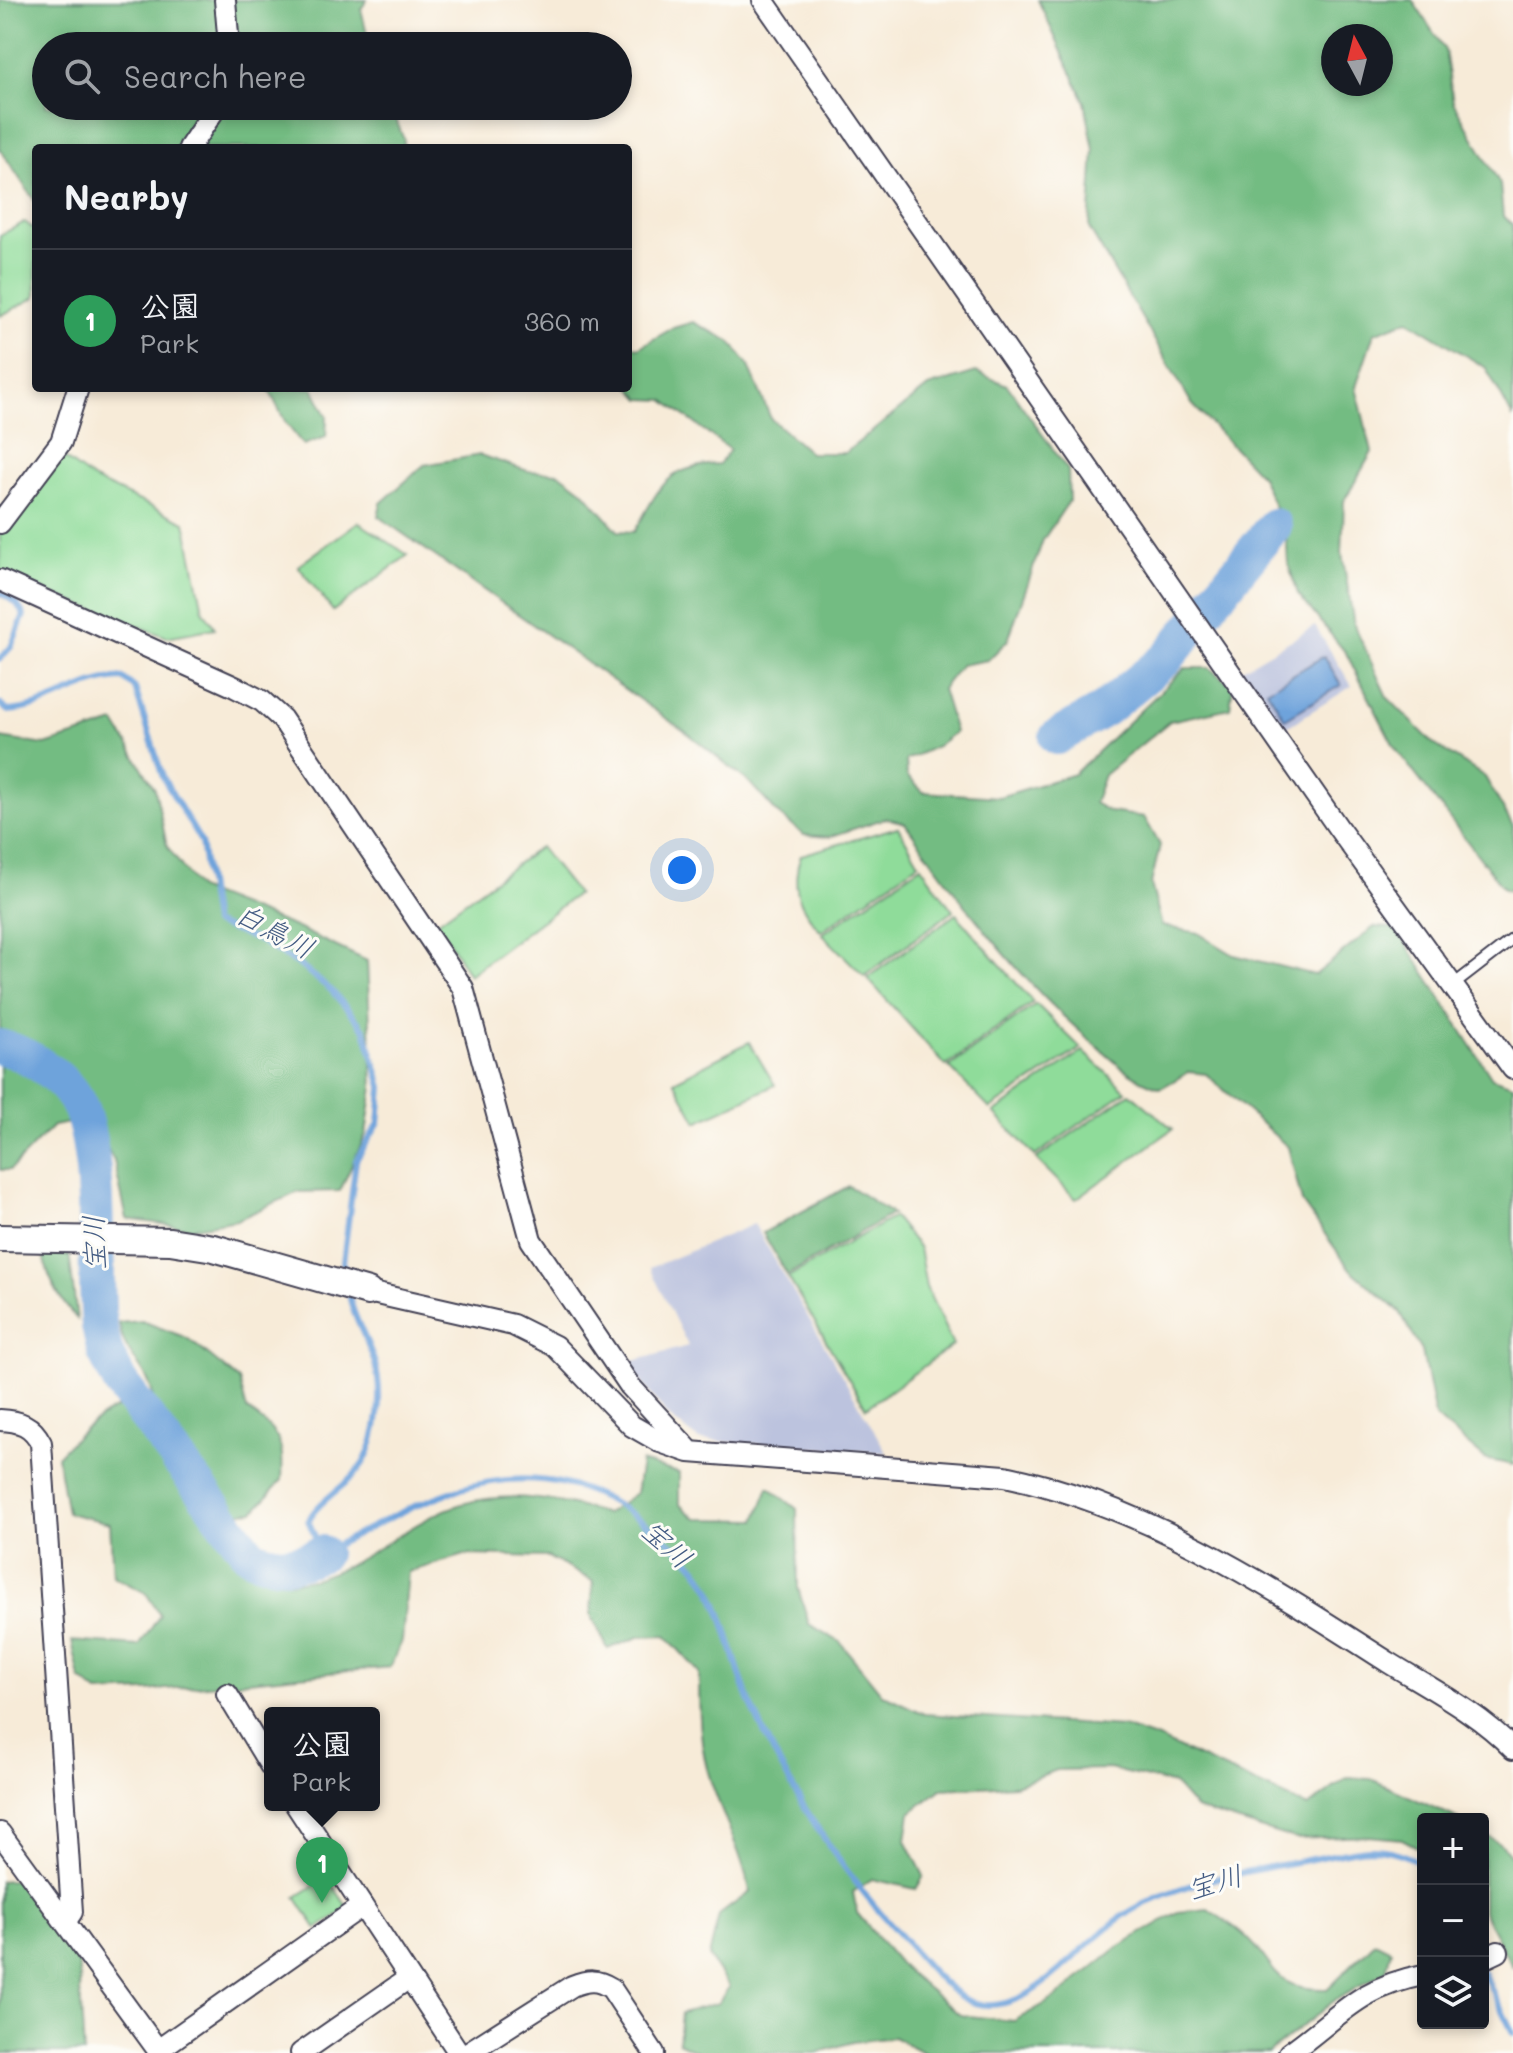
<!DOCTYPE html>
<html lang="en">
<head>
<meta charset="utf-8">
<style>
	:root { --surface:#171b24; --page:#242831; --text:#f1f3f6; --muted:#9ea1a6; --line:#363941; --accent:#7c3aed }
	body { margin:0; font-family:Mali,"Klee One",sans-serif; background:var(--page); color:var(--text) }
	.controls { position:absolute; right:24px; bottom:24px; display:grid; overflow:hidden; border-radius:8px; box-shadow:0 4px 12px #0003 }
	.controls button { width:72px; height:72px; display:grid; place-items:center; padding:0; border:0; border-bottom:2px solid var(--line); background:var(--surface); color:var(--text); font:40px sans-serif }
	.compass { position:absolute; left:1321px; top:24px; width:72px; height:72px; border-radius:50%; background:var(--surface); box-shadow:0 4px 12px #0003; rotate:353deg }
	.you { position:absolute; left:682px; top:870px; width:28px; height:28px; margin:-20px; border:6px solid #fff; border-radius:50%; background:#1a73e8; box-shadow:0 0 0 12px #1a73e833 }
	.badge { display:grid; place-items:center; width:52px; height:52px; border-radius:50%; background:var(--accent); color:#fff; font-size:26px; font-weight:700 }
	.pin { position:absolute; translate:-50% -66px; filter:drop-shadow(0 2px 4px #0008) }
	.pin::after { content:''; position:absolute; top:42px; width:28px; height:24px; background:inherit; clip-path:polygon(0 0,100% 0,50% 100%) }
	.popup { position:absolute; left:264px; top:1707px; width:116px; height:104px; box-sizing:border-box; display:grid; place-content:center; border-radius:8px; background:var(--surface); filter:drop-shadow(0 2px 6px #0005); font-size:26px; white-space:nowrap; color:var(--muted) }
	.popup b { font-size:30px; color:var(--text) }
	.popup::after { content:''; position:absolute; left:50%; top:100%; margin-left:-16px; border:16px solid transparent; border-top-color:var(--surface) }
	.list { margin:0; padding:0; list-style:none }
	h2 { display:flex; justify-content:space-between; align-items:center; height:104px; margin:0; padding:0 32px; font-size:34px }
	h2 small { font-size:26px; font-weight:400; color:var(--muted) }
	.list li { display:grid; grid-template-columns:52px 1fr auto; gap:24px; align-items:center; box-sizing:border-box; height:144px; padding:0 32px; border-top:2px solid var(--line) }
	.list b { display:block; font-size:30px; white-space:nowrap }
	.list p { margin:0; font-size:26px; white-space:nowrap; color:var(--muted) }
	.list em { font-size:26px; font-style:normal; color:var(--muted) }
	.icon { flex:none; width:44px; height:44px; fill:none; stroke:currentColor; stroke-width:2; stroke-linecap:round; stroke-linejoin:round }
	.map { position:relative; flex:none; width:1513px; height:2053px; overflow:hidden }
	.search { position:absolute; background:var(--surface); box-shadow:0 4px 12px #0003; left:32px; top:32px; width:600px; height:88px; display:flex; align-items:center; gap:20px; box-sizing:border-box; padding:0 28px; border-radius:44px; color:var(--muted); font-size:30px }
	.panel { position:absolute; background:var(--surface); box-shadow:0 4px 12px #0003; left:32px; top:144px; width:600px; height:248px; border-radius:8px }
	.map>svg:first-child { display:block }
</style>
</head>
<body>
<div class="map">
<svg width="1513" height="2053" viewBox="0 0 1513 2053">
	<rect width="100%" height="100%" fill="#fdfcf7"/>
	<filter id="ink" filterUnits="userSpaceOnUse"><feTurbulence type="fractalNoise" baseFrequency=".0125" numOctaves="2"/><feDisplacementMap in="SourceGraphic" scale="16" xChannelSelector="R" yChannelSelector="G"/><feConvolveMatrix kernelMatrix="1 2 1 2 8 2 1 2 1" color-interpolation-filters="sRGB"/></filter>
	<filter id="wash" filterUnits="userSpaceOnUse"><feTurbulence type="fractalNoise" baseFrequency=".006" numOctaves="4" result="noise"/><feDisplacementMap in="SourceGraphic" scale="32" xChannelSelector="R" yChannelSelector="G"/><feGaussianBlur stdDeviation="1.8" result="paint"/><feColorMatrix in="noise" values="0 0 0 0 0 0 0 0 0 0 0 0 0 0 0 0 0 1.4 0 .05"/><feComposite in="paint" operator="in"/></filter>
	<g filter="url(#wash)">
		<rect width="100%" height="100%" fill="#f7ebd8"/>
		<g fill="#bcc3de">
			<path d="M 1315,626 L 1352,686 L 1282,730 L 1239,671 Z"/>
			<path d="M 754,1224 L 887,1453 L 699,1440 L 670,1418 L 626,1363 L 688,1346 L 650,1268 Z"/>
		</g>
		<g fill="#8fdc9a" stroke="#587f6a" stroke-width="2">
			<path d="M 25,222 L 36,231 L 36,297 L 0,316 L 0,235 Z"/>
			<path d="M 64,458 L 94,480 L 185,522 L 203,610 L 215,628 L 167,637 L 12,579 L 0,570 L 0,531 Z"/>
			<path d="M 358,522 L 408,555 L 333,611 L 298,566 Z"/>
			<path d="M 898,827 L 919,863 L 821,931 C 798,907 790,886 801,855 Z"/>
			<path d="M 540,847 L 577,894 L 469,975 L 437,922 Z"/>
			<path d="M 921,866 L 953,911 L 864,976 L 822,934 Z"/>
			<path d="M 956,914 L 1033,1002 L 946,1066 L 867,978 Z"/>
			<path d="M 1036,1004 L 1081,1048 L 990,1109 L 949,1067 Z"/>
			<path d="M 749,1042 L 775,1085 L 697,1122 L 674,1081 Z"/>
			<path d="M 1083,1051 L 1126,1091 L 1035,1156 L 994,1113 Z"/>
			<path d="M 1130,1093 L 1173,1129 L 1076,1199 L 1036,1159 Z"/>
			<path d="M 894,1217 L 919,1248 L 926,1287 L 953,1345 L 866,1408 L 788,1277 Z"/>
			<path d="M 327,1877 L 348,1908 L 317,1929 L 296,1897 Z"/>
		</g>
		<g fill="#73bc82" stroke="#4a6f5e" stroke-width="2" fill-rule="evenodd">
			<path d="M 0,0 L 367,0 L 361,9 L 370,46 L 46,46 L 46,106 L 391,106 L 404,140 L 403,148 L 36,148 L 36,203 L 0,149 Z"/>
			<path d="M 1038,0 L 1412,0 L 1445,50 L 1453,102 L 1500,184 L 1503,216 L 1513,224 L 1513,418 L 1486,368 L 1408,320 L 1374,333 L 1356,387 L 1372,452 L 1344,501 L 1342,554 L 1354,625 L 1387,697 L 1434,744 L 1485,777 L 1513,826 L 1513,892 L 1504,889 L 1395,748 L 1346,653 L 1298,594 L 1288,563 L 1286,533 L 1261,476 L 1192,404 L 1089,228 L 1094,150 L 1085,102 ZM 1333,36 L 1381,36 L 1381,84 L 1333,84 Z"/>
			<path d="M 693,322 L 730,341 L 749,366 L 771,419 L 810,453 L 845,453 L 928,387 L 976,372 L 1007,385 L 1068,470 L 1069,501 L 1043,540 L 1008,640 L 988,660 L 961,665 L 942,689 L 955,732 L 937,746 L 906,760 L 907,776 L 923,792 L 999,797 L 1074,774 L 1185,668 L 1209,668 L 1233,686 L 1230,708 L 1170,721 L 1104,775 L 1094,803 L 1110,812 L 1144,817 L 1160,845 L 1151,884 L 1162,926 L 1198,933 L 1234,955 L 1315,975 L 1374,927 L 1396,928 L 1492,1078 L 1513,1085 L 1513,1465 L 1485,1459 L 1435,1417 L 1422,1351 L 1400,1312 L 1350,1269 L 1302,1202 L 1288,1147 L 1206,1074 L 1189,1072 L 1161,1088 C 1131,1079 1114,1061 1091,1041 C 1017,978 961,902 905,823 L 886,818 L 829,837 L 804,835 L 777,813 L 750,783 L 690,735 L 378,516 L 381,503 L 424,465 L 480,455 L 528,471 L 559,473 L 583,491 L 618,531 L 634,532 C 660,489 663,467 719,464 L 730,450 L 664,400 L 641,399 L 628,384 L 628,344 L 638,348 L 673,328 Z"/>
			<path d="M 268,388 L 313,388 L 327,416 L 326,437 L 303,445 L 286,423 Z"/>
			<path d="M 115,723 L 155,789 L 167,846 L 198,889 L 295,927 L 367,961 L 373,1087 L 366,1134 L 340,1191 L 298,1192 L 237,1220 L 190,1228 L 127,1219 L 114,1161 L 92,1119 L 53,1126 L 10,1170 L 0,1170 L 0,738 L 45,745 Z"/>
			<path d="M 849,1186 L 892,1214 L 787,1275 L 763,1233 Z"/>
			<path d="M 41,1243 L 68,1244 L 77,1319 C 58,1299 44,1271 41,1243 Z"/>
			<path d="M 142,1321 L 187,1338 L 239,1380 L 247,1410 C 280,1433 284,1441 282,1480 L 254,1511 L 232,1513 L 217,1535 C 225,1544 232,1556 241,1563 C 314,1622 393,1523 462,1504 C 511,1490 559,1500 606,1514 L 636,1493 L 641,1462 L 679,1473 L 679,1504 L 696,1519 L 756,1520 L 769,1487 L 797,1509 L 798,1588 L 809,1624 L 840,1642 L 882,1694 L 924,1714 L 1123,1727 L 1158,1739 L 1308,1807 L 1347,1778 L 1371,1779 L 1459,1819 L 1423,1819 L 1423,1850 L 1402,1839 L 1368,1836 L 1296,1839 L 1196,1809 L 1174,1784 L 1109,1769 L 1057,1770 L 1015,1785 L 941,1789 L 910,1813 L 906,1840 L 924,1876 L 916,1889 L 872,1879 L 853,1892 L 857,1913 L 903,1968 L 960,2015 L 1014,2021 L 1055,1998 L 1118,1947 L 1178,1912 L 1208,1909 C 1220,1918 1233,1925 1244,1935 C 1278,1964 1268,1990 1327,1989 L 1375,1942 L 1391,1950 L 1386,1971 L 1334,2001 L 1269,2053 L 924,2053 L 894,2037 L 853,2042 L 816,2053 L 700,2053 L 678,2042 L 681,2013 L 718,2003 L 729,1987 L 709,1957 L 719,1915 L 750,1892 C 742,1853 724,1819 711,1782 C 699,1747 699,1709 699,1672 L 666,1636 L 639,1637 L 608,1649 L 591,1615 L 593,1581 L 548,1557 L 465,1555 L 408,1572 L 402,1641 L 390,1667 L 146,1691 L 98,1693 L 80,1679 L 72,1641 L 139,1646 L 160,1615 L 146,1593 L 113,1576 L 110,1523 L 67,1513 L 57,1456 C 88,1423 109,1407 153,1395 C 145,1363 124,1357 119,1323 Z"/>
			<path d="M 1483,1833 L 1503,1846 L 1513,1858 L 1513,1968 L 1483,1912 Z"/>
			<path d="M 22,1879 L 77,1940 L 84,2053 L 0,2053 L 0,1881 Z"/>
		</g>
		<path fill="#6ea3db" stroke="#48628b" stroke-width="2" d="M 1324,656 L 1341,685 L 1285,719 L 1267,690 Z"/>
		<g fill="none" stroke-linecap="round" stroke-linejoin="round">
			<g stroke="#6ea3db" stroke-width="6">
				<path d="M 0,592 L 17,604 L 24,615 L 11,647 L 0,659"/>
				<path d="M 0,704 L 8,711 C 50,709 82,679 123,678 L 135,688 L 163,778 L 201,842 L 213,923 L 260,941 L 299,965 L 331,990 L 365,1030 L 382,1087 L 379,1123 L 356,1160 L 343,1262 L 346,1279"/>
				<path d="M 349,1294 C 353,1319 368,1339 375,1364 C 383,1393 379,1435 364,1462 C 350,1485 322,1497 308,1520 L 322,1553 C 432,1495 528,1437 643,1522 C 668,1540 694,1559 709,1587 C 728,1622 734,1665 750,1702 C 787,1787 835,1863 897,1932 C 917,1954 937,1982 963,1998 C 984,2011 1011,2004 1031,1992 C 1066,1970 1092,1936 1126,1914 C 1180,1880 1251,1871 1312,1859 C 1330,1856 1350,1850 1369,1849 C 1389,1849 1407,1854 1423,1865"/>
				<path d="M 1483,1972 L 1513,2033"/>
			</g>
			<g stroke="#6ea3db" stroke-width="36">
				<path d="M 1057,737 L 1105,709 L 1166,659 L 1274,526"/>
				<path d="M 0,1047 C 30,1054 69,1079 81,1110 C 101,1162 94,1266 99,1325 L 105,1352 L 120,1382 L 250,1555 C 278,1568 295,1566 322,1553"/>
			</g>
		</g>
	</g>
	<g filter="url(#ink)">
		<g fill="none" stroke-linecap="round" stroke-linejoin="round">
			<defs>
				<path id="service" d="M 1452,986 L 1513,939"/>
				<g id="minor">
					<path d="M 225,0 L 229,46"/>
					<path d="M 763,0 L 1339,829 L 1513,1069"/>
					<path d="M 189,148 L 217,106"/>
					<path d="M 0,523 L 61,442 L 78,388"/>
					<path d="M 0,580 L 235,687 L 262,701 L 282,719 L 463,988 L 531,1240 L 630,1386 L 687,1448"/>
					<path d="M 368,1292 L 513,1325 L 555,1346 L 632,1426 L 660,1442 L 689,1452 L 1005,1476 C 1145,1505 1269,1586 1388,1662 C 1430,1688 1479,1713 1513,1749"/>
					<path d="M 0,1420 C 20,1421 32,1425 41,1443 L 72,1912 L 66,1921"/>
					<path d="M 227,1694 L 270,1765"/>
					<path d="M 296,1805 L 459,2053"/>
					<path d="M 0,1833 L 160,2053"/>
					<path d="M 1483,1959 L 1498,1952"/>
					<path d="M 158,2050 L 362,1906"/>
					<path d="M 301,2053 L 409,1978"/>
					<path d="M 467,2053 L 572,1986 C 588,1980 597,1979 611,1988 L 654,2053"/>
					<path d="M 1289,2053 C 1340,2017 1357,1988 1423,1975"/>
				</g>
				<path id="tertiary" d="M 0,1238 L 170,1241 L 214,1248 L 368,1292"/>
			</defs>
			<use href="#service" stroke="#424053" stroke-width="14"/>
			<use href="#minor" stroke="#424053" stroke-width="24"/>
			<use href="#tertiary" stroke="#424053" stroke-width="30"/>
			<use href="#service" stroke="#fff" stroke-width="10"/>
			<use href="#minor" stroke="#fff" stroke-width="20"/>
			<use href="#tertiary" stroke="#fff" stroke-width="26"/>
		</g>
	</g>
	<g text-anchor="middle" stroke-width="6" stroke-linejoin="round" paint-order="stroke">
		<g font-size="28" font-style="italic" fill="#445c83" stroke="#fdfcf7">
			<text transform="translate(275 931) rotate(28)" y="10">白鳥川</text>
			<text transform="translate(94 1243) rotate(-92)" y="10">宝川</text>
			<text transform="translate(667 1544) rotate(42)" y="10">宝川</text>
			<text transform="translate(1215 1882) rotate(-16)" y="10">宝川</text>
		</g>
	</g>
</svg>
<div class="controls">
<button>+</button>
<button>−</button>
<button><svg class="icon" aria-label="layers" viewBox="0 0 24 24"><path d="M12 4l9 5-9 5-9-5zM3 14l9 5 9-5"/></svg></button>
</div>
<svg class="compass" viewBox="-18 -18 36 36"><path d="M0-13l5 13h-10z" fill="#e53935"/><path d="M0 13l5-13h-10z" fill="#9ea1a6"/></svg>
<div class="you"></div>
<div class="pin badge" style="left:322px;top:1903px;background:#2e9e5b">1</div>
<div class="popup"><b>公園</b>Park</div>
<div class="search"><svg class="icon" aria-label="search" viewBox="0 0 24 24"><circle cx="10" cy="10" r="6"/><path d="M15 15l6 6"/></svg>Search here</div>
<section class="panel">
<h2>Nearby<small></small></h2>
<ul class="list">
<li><span class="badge" style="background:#2e9e5b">1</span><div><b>公園</b><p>Park</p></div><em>360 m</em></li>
</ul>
</section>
</div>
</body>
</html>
